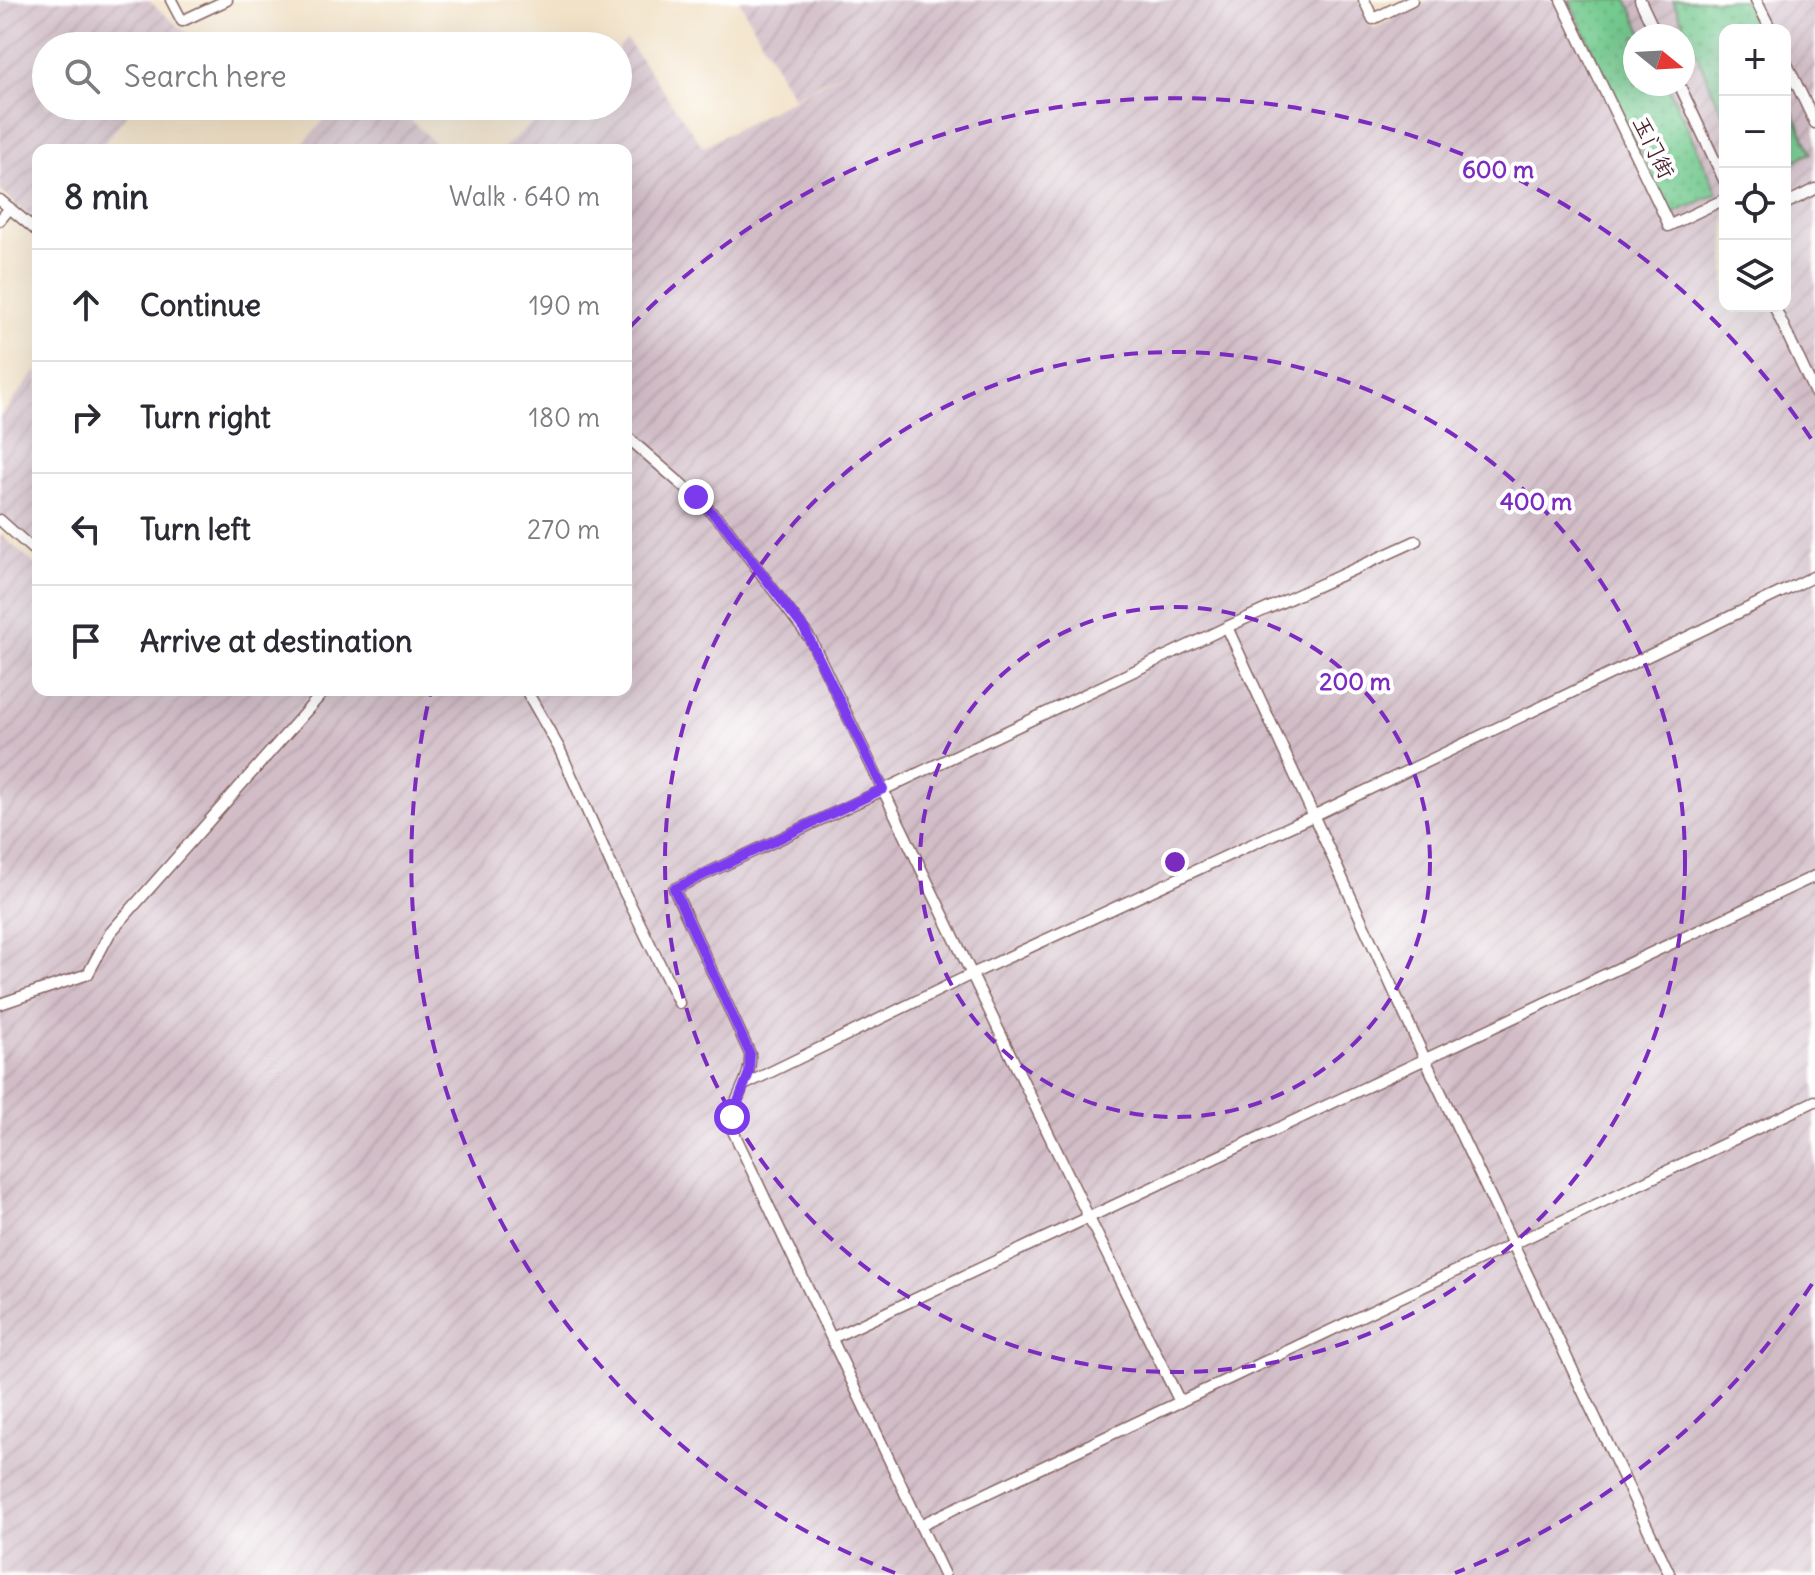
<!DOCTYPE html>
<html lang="en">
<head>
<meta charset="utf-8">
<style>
	:root { --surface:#fff; --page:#f2f2f3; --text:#2b2b33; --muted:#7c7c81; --line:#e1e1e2 }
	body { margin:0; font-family:Delius,"LXGW WenKai TC",sans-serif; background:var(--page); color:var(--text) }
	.controls { position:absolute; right:24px; top:24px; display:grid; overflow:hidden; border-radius:16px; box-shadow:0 8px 32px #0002 }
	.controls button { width:72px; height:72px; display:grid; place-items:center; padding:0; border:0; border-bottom:2px solid var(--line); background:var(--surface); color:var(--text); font:40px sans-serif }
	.compass { position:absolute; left:1623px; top:24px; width:72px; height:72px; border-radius:50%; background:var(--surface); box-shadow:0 8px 32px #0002; rotate:108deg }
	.stop { position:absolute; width:24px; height:24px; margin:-18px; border:6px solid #7c3aed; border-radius:50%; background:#fff }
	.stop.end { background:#7c3aed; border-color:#fff; box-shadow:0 2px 8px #0008 }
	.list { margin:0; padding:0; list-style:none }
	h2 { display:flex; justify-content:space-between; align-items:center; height:104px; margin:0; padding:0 32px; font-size:34px }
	h2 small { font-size:26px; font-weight:400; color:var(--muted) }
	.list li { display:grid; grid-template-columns:52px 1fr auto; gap:24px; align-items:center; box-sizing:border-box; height:112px; padding:0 32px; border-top:2px solid var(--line) }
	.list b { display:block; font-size:30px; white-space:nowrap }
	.list em { font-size:26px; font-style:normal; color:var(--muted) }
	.icon { flex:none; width:44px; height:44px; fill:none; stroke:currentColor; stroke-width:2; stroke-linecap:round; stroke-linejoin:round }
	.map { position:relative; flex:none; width:1815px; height:1575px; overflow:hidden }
	.search { position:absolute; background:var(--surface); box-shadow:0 8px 32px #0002; left:32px; top:32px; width:600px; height:88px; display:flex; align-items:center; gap:20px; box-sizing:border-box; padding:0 28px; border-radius:44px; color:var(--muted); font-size:30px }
	.panel { position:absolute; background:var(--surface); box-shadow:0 8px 32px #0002; left:32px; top:144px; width:600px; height:552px; border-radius:16px }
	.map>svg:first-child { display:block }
</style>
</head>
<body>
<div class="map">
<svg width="1815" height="1575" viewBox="0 0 1815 1575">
	<defs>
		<pattern id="industrial-furrows" width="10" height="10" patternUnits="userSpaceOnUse" patternTransform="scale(2)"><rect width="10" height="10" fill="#d2bdc7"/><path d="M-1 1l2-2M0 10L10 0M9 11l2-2" fill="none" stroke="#b6a2ab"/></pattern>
		<pattern id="park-dots" width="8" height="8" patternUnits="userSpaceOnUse" patternTransform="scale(2)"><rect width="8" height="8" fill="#75cb90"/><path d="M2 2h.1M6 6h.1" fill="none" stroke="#67ae7c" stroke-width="1.8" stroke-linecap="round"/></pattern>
	</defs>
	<rect width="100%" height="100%" fill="#fff"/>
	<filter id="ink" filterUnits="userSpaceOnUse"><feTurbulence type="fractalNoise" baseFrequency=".0125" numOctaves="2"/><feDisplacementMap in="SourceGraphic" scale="16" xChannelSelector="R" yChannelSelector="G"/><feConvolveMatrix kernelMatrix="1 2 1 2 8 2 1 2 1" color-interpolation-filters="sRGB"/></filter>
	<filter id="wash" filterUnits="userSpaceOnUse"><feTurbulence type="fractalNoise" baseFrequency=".006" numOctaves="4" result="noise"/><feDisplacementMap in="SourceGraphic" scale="32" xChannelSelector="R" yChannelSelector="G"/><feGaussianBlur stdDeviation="1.8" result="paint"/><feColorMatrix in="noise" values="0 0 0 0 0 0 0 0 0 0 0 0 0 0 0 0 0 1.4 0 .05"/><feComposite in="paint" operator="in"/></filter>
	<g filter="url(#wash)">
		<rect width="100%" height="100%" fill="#f2e2c7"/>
		<g fill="url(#industrial-furrows)" fill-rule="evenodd">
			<path d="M 0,0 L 148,0 L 189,35 L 180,46 L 46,46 L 46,106 L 133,106 L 99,150 L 38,150 L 38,224 L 0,191 Z"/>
			<path d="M 739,0 L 1359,0 L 1373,29 L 1431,0 L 1815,0 L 1815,1575 L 0,1575 L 0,534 L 38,567 L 38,690 L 626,690 L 626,150 L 501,150 L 552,106 L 618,106 L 618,48 L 627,40 L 703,147 L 861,63 L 793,97 ZM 1725,30 L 1785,30 L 1785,306 L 1725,306 ZM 1635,36 L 1683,36 L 1683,84 L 1635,84 Z"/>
			<path d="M 336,106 L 396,106 L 442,150 L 298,150 Z"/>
			<path d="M 38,369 L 38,557 L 0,522 L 0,417 Z"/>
		</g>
		<g fill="url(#park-dots)" stroke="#60755e" stroke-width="2">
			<path d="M 1569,0 L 1627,0 L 1644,36 L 1635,36 L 1635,84 L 1667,84 L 1718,193 L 1670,215 Z"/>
			<path d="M 1673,0 L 1744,0 L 1757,30 L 1725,30 L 1725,119 Z"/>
			<path d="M 1785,93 L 1811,153 L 1785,165 Z"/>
		</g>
	</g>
	<g filter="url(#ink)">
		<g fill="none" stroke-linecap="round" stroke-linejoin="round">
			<defs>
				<g id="minor">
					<path d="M 171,0 L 182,21 L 227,0"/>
					<path d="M 1364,0 L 1373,19 L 1412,0"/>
					<path d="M 1561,0 L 1669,225"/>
					<path d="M 1640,0 L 1657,36"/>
					<path d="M 1756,0 L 1771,30"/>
					<path d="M 1785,60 L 1815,123"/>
					<path d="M 1679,84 L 1725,182"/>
					<path d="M 0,200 L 38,232"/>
					<path d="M 1785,204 L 1815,189"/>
					<path d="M 0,220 L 10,208"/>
					<path d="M 1668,226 L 1725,199"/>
					<path d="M 1774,306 L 1815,393"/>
					<path d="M 626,436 L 696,497 L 726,527 L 811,640 L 1089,1218 L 1180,1402"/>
					<path d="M 0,520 L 38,554"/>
					<path d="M 1227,627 L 1425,1059 L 1670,1575"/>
					<path d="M 526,690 L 559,748 L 614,871 L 679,1003"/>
					<path d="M 0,1004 L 88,974 L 110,933 L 325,690"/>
					<path d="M 744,1085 L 972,974 L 1313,816 L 1815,576"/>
					<path d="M 832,1338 L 1815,876"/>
					<path d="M 920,1525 L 1815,1101"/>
					<path d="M 944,1575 L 733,1131 C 726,1105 753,1081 750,1054 L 674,889 L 1227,627 L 1416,541"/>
				</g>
			</defs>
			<use href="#minor" stroke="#856362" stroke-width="13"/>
			<use href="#minor" stroke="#fff" stroke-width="10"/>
		</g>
	</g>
	<g fill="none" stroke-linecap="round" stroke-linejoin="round" filter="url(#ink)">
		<path stroke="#7c3aed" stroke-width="10" d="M 696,497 L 726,527 L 805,630 L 883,789 L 674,889 L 750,1054 L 749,1073 L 732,1117"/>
	</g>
	<g fill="none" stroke="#7b2cbf" stroke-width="4" stroke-dasharray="14 10">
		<circle cx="1175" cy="862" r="255"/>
		<circle cx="1175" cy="862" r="510"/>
		<path d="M1812 1284A764 764 0 0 1 1455 1573M895 1573A764 764 0 0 1 431 690M630 327A764 764 0 0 1 1812 440"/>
	</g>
	<g text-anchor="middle" stroke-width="8" stroke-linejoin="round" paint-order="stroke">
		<g font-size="22" fill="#4a1f2b" stroke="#fff">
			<text transform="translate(1654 147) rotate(64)" y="8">玉门街</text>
		</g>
	</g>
	<circle cx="1175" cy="862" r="12" fill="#7b2cbf" stroke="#fff" stroke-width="4"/>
	<g font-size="24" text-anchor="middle" font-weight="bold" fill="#7b2cbf" stroke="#fff" stroke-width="8" stroke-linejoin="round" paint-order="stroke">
		<text x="1498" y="178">600 m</text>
		<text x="1536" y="510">400 m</text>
		<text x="1355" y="690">200 m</text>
	</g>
</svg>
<div class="controls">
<button>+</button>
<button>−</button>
<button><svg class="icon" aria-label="locate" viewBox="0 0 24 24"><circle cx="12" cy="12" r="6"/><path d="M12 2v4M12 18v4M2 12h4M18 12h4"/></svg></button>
<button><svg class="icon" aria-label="layers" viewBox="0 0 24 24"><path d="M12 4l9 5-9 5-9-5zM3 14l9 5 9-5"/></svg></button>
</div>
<svg class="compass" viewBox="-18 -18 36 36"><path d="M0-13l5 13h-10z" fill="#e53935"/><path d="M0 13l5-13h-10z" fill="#7c7c81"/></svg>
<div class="stop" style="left:732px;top:1117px"></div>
<div class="stop end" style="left:696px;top:497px"></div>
<div class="search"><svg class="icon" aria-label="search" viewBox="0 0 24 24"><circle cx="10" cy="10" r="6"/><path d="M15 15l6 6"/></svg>Search here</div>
<section class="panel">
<h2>8 min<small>Walk · 640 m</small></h2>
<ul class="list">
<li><svg class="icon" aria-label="ahead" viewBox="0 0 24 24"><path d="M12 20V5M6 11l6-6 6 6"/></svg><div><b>Continue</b></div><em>190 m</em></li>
<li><svg class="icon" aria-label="right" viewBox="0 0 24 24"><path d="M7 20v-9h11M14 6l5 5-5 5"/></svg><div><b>Turn right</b></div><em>180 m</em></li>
<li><svg class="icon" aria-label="left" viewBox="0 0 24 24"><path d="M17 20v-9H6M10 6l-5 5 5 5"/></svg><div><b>Turn left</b></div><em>270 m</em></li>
<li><svg class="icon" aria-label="arrive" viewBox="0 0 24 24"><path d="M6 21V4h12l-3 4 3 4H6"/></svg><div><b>Arrive at destination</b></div></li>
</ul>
</section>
</div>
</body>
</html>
